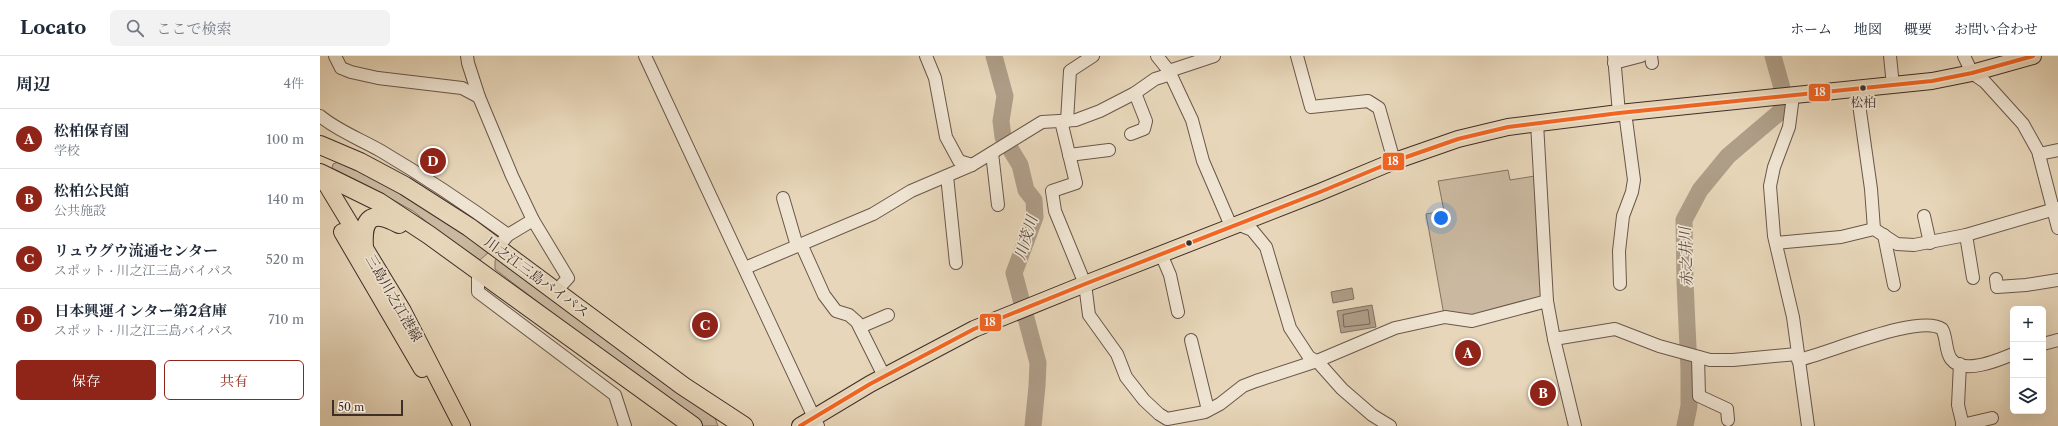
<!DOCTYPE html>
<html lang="ja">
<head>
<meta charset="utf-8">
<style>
	:root { --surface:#fff; --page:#f2f2f3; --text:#1f2937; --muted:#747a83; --line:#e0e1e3; --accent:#8f2418 }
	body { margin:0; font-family:"Libre Caslon Text","Noto Serif JP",serif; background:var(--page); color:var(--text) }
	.controls { position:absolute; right:12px; bottom:12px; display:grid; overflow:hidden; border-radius:6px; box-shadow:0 4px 16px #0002 }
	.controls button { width:36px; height:36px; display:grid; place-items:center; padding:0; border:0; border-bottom:1px solid var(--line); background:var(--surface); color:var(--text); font:20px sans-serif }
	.scale { position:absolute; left:12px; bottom:10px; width:71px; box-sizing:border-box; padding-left:4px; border:2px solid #3f2d27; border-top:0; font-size:11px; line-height:14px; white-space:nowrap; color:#3f2d27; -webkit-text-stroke:3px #efe4d2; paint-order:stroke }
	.you { position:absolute; left:1121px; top:162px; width:14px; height:14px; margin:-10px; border:3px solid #fff; border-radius:50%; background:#1a73e8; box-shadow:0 0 0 6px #1a73e833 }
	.badge { display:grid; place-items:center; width:26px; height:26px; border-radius:50%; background:var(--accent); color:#fff; font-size:13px; font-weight:700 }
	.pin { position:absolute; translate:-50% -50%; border:2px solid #fff; box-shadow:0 1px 4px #0006 }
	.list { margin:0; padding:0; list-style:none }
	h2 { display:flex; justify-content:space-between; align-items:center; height:52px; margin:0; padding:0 16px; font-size:17px }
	h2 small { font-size:13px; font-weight:400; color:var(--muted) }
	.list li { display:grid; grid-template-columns:26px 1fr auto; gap:12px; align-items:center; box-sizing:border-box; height:60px; padding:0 16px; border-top:1px solid var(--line) }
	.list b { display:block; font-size:15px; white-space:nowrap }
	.list p { margin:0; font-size:13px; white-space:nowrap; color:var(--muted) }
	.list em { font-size:13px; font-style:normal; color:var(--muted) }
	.actions { display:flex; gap:8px; padding:12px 16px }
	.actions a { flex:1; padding:9px 0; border:1px solid var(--accent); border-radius:6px; text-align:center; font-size:14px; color:var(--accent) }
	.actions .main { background:var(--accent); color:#fff }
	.icon { flex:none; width:22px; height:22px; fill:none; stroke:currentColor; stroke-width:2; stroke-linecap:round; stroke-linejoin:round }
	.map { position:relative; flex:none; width:1738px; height:370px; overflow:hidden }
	header { display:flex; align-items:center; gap:24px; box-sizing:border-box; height:56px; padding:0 20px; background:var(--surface); border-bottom:1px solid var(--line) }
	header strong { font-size:19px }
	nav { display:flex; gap:22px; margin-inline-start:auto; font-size:14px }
	.search { width:280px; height:36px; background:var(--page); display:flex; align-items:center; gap:10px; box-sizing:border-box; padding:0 14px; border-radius:6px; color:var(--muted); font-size:15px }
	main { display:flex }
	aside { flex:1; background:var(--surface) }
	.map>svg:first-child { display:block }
</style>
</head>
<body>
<header>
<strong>Locato</strong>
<div class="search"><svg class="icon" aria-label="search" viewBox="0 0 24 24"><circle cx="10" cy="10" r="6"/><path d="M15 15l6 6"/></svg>ここで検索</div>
<nav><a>ホーム</a><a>地図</a><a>概要</a><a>お問い合わせ</a></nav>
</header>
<main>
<aside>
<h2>周辺<small>4件</small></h2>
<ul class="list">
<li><span class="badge">A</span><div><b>松柏保育園</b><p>学校</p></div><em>100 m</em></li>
<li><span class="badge">B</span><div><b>松柏公民館</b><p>公共施設</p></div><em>140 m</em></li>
<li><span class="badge">C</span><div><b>リュウグウ流通センター</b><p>スポット · 川之江三島バイパス</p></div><em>520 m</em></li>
<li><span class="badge">D</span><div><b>日本興運インター第2倉庫</b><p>スポット · 川之江三島バイパス</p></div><em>710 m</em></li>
</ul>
<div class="actions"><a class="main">保存</a><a>共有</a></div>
</aside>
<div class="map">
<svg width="1738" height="370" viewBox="0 0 1738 370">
	<rect width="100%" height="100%" fill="#e7d6b9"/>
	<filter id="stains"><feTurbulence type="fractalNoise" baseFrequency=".005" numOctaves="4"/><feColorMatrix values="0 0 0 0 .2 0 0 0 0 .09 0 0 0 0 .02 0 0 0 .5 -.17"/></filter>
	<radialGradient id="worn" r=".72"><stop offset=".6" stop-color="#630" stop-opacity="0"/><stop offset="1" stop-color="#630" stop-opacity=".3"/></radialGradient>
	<g fill="#cab9a0" stroke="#847364">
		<path d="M 18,106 L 56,123 L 124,163 L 168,197 L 160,204 L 122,178 L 93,155 L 50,131 L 12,112 L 13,108 Z"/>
		<path d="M 1188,114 L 1190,124 L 1215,120 L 1222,242 L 1154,262 L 1124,259 L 1106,158 L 1124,155 L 1118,125 Z"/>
		<path d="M 178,200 L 395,362 L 398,370 L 382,370 L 189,224 L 175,213 L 175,205 Z"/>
	</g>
	<g fill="#ae9d87" stroke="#827061">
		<path d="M 1032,232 L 1034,243 L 1013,247 L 1011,236 Z"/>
		<path d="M 1052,249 L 1056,271 L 1021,277 L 1017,255 Z"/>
	</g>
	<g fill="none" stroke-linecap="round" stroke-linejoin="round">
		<path stroke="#766557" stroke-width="1" d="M 1048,254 L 1050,268 L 1024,271 L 1023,259 Z"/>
		<g stroke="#ae9d87" stroke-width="17">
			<path d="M 674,0 L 685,40 L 681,65 L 683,81 L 700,109 L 706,134 L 714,144 L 715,161 L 694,217 L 718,307 L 717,330 L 713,370"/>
			<path d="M 1365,370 L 1369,350 L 1369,313 L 1365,226 L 1364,164 L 1380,134 L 1408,100 L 1461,55 L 1462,32 L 1453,0"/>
		</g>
		<defs>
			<g id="minor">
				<path d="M 15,0 L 21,12 L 31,16 L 58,22 L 142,32 L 159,41"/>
				<path d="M 147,0 L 148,7 L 159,41 L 192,120 L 213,164 L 248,222 L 236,235"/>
				<path d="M 325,0 L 498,370"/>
				<path d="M 606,0 L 615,22 L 626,81 L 639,105 L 652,109"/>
				<path d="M 837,0 L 849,15 L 872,64 L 883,105 L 911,170"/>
				<path d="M 977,0 L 991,51 L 1048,45 L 1059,52 L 1074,105"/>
				<path d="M 1294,0 L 1299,57"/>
				<path d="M 1331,0 L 1332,7"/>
				<path d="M 1570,0 L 1573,30"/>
				<path d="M 1644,0 L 1652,17 L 1665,26 L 1703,68 L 1718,95 L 1738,172"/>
				<path d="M 1294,7 L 1321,0"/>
				<path d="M 849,15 L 894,0"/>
				<path d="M 1537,34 L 1551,133 L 1554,173"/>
				<path d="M 1473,40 L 1469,71 L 1454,111 L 1450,130 L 1454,180 L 1473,261 L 1488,370"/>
				<path d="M 0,60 C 18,75 40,83 61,95 C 105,121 147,149 188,179"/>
				<path d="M 741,65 L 756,127 L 732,135 L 735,155 L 765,228 L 769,259 L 797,298 L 806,321 L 824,344 L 839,358 L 847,363 L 885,356 L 900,348 L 923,330 L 936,325 L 997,305 L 1075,272 L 1125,261 L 1152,265 L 1227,245"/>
				<path d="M 747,65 L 750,15 L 773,0"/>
				<path d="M 1217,67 L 1227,245 L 1234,283 L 1255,370"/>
				<path d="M 811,78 L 824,73 L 826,65 L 815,37"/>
				<path d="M 672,97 L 678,149"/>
				<path d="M 1719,98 L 1738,94"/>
				<path d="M 749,99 L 789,94"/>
				<path d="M 627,120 L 636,207"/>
				<path d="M 463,142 L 477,190"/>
				<path d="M 1604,160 L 1610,187"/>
				<path d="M 917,168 L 932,174 L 946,191 L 970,272 L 989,301 L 998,306 L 1022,333 L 1052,359 L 1070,370"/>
				<path d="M 1564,179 L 1574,229"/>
				<path d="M 1646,179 L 1653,222"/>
				<path d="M 183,185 L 188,179 L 213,164"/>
				<path d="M 1456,187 L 1521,181 L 1554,173 L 1577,188 L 1594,189 L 1646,179 L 1738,152"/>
				<path d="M 482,190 L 504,239 L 516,255 L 529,259 L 537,266 L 564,320"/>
				<path d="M 841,198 L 850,219 L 858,256"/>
				<path d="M 425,212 L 553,158 L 591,135 L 652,109 L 722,66 L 756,64 L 780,55 L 815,37 L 835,23 L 851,18"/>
				<path d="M 158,213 L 158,236 L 295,339 L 305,370"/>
				<path d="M 1676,223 L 1677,231 L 1706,229 L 1738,224"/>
				<path d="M 1300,228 L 1299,195 L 1303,160 L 1312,136 L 1314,124 L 1305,56"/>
				<path d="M 540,271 L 568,259"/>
				<path d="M 1234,283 L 1295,273 L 1339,290 L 1390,304 L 1413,304 L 1477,298"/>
				<path d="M 871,284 L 888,354"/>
				<path d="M 1723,288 L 1738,284"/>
				<path d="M 1378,301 L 1379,340 L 1407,353 L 1408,364"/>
				<path d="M 1478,304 C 1507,298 1600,257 1622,273 C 1627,281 1625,295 1631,303 C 1643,319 1679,304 1693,298"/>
				<path d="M 1640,308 L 1638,349 L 1643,370"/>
				<path d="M 1642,369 L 1672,362"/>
			</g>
			<g id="major">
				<path d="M 0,118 L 83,255 L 142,370"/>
				<path d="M 22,176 L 102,313"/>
				<path d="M 480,370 L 550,328 L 654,273 L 765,228 L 1000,136 L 1072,106 L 1138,83 L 1188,71 L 1299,57 L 1612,25 L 1652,17 L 1713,0"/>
			</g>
			<g id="highway">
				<path d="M 0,89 L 40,106 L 85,130 L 149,171 L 363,330 L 424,370"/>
				<path d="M 0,117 L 59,146 L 109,179 L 373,370"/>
				<path d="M 44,191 C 42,162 52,153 79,168"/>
			</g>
		</defs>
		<use href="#minor" stroke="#69574c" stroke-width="14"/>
		<use href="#major" stroke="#3f2d27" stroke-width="18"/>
		<use href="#highway" stroke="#3f2d27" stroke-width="20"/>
		<use href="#minor" stroke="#efe4d2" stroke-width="12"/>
		<use href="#major" stroke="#e7d6b9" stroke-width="16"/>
		<use href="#highway" stroke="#e7d6b9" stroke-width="18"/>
		<defs>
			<path id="bus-1" d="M 480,370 L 550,328 L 654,273 L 765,228 L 1000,136 L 1072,106 L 1138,83 L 1188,71 L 1299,57 L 1612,25 L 1652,17 L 1713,0"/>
		</defs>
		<use href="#bus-1" stroke="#efe4d2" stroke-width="7"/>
		<use href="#bus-1" stroke="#f26522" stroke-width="4"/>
	</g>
	<g fill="#3f2d27" stroke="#efe4d2" stroke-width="1.5">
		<circle cx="1543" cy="32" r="3.5"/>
		<circle cx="869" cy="187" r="3.5"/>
	</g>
	<g text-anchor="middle" stroke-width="3.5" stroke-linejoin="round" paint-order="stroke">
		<g font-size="13" fill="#3f2d27" stroke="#efe4d2">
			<text x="1543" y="51">松柏</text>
		</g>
		<g font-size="14" fill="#3f2d27" stroke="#efe4d2">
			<text transform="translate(217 221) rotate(36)" y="5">川之江三島バイパス</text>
			<text transform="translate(74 242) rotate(60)" y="5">三島川之江港線</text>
		</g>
		<g font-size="15" font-style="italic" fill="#5b493f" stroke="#efe4d2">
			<text transform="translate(706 182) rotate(-73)" y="5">川茂川</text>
			<text transform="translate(1366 201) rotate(-92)" y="5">赤之井川</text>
		</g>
	</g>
	<g stroke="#efe4d2" stroke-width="1.5">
		<rect x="1488" y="27" width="23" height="19" rx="4" fill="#f26522"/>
		<rect x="1062" y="96" width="23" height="19" rx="4" fill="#f26522"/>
		<rect x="659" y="257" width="23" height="19" rx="4" fill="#f26522"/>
	</g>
	<g font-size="11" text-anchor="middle" font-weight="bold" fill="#fff">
		<text x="1500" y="40">18</text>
		<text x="1073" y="109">18</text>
		<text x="670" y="270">18</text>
	</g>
	<rect width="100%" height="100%" filter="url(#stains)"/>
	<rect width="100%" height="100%" fill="url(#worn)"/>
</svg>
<div class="controls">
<button>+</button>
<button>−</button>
<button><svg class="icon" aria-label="layers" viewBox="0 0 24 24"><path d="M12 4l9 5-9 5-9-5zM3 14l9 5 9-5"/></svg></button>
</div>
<div class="scale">50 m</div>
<div class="you"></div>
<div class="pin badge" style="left:1148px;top:297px">A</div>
<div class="pin badge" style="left:1223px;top:337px">B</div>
<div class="pin badge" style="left:385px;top:269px">C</div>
<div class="pin badge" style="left:113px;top:105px">D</div>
</div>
</main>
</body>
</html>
